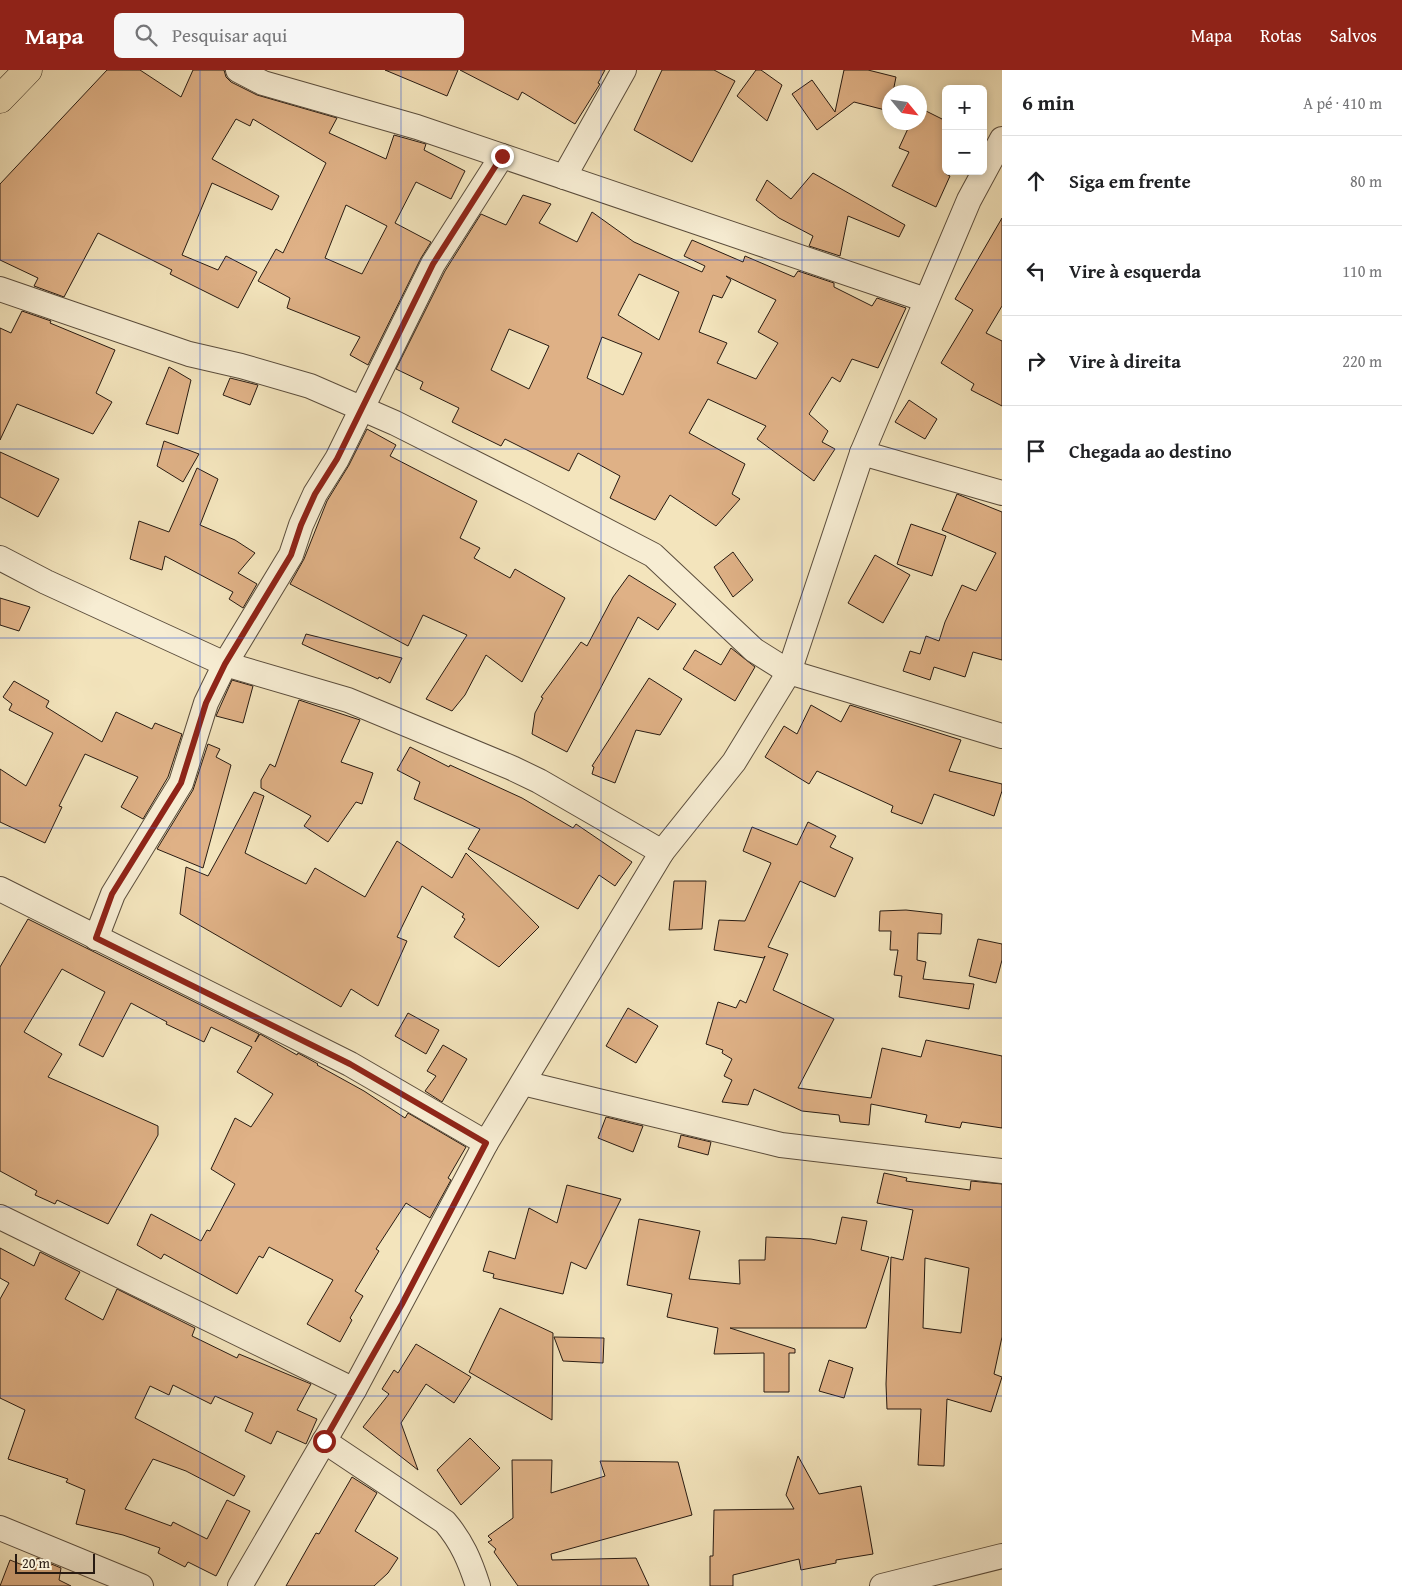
<!DOCTYPE html>
<html lang="pt">
<head>
<meta charset="utf-8">
<style>
	:root { --surface:#fff; --page:#f6f6f6; --text:#202124; --muted:#757577; --line:#e0e0e0; --accent:#8f2418 }
	body { margin:0; font-family:"Gentium Book Plus",serif; background:var(--page); color:var(--text) }
	.controls { position:absolute; right:15px; top:15px; display:grid; overflow:hidden; border-radius:8px; box-shadow:0 2px 8px #0003 }
	.controls button { width:45px; height:45px; display:grid; place-items:center; padding:0; border:0; border-bottom:1px solid var(--line); background:var(--surface); color:var(--text); font:25px sans-serif }
	.compass { position:absolute; left:882px; top:15px; width:45px; height:45px; border-radius:50%; background:var(--surface); box-shadow:0 2px 8px #0003; rotate:119deg }
	.scale { position:absolute; left:15px; bottom:12px; width:80px; box-sizing:border-box; padding-left:5px; border:2px solid #281b12; border-top:0; font-size:14px; line-height:18px; white-space:nowrap; color:#281b12; -webkit-text-stroke:4px #f7edd3; paint-order:stroke }
	.stop { position:absolute; width:15px; height:15px; margin:-11px; border:4px solid #8f2418; border-radius:50%; background:#fff }
	.stop.end { background:#8f2418; border-color:#fff; box-shadow:0 1px 5px #0008 }
	.list { margin:0; padding:0; list-style:none }
	h2 { display:flex; justify-content:space-between; align-items:center; height:65px; margin:0; padding:0 20px; font-size:21px }
	h2 small { font-size:16px; font-weight:400; color:var(--muted) }
	.list li { display:grid; grid-template-columns:32px 1fr auto; gap:15px; align-items:center; box-sizing:border-box; height:90px; padding:0 20px; border-top:1px solid var(--line) }
	.list b { display:block; font-size:19px; white-space:nowrap }
	.list em { font-size:16px; font-style:normal; color:var(--muted) }
	.icon { flex:none; width:28px; height:28px; fill:none; stroke:currentColor; stroke-width:2; stroke-linecap:round; stroke-linejoin:round }
	.map { position:relative; flex:none; width:1002px; height:1516px; overflow:hidden }
	header { display:flex; align-items:center; gap:30px; box-sizing:border-box; height:70px; padding:0 25px; background:var(--accent); color:#fff }
	header strong { font-size:24px }
	nav { display:flex; gap:28px; margin-inline-start:auto; font-size:18px }
	.search { width:350px; height:45px; background:var(--page); display:flex; align-items:center; gap:12px; box-sizing:border-box; padding:0 18px; border-radius:8px; color:var(--muted); font-size:19px }
	main { display:flex }
	aside { flex:1; background:var(--surface) }
	.map>svg:first-child { display:block }
</style>
</head>
<body>
<header>
<strong>Mapa</strong>
<div class="search"><svg class="icon" aria-label="search" viewBox="0 0 24 24"><circle cx="10" cy="10" r="6"/><path d="M15 15l6 6"/></svg>Pesquisar aqui</div>
<nav><a>Mapa</a><a>Rotas</a><a>Salvos</a></nav>
</header>
<main>
<div class="map">
<svg width="1002" height="1516" viewBox="0 0 1002 1516">
	<rect width="100%" height="100%" fill="#f3e4bc"/>
	<filter id="stains"><feTurbulence type="fractalNoise" baseFrequency=".004" numOctaves="4"/><feColorMatrix values="0 0 0 0 .2 0 0 0 0 .09 0 0 0 0 .02 0 0 0 .5 -.17"/></filter>
	<radialGradient id="worn" r=".72"><stop offset=".6" stop-color="#630" stop-opacity="0"/><stop offset="1" stop-color="#630" stop-opacity=".3"/></radialGradient>
	<g fill="#dfb186" stroke="#281b12" fill-rule="evenodd">
		<path d="M 107,0 L 140,0 L 181,27 L 193,0 L 224,0 L 226,7 L 231,12 L 257,25 L 337,48 L 329,63 L 386,89 L 394,65 L 426,74 L 424,80 L 465,101 L 451,129 L 416,112 L 395,153 L 431,172 L 421,188 L 368,295 L 350,285 L 360,267 L 287,238 L 290,228 L 258,211 L 276,179 L 283,183 L 326,93 L 253,49 L 250,56 L 236,49 L 212,89 L 279,126 L 272,140 L 212,113 L 182,185 L 218,200 L 226,186 L 257,202 L 238,238 L 170,204 L 172,200 L 98,163 L 64,227 L 34,216 L 38,208 L 0,190 L 0,114 ZM 346,135 L 387,156 L 362,204 L 325,188 Z"/>
		<path d="M 385,0 L 458,0 L 447,26 Z"/>
		<path d="M 460,0 L 605,0 L 598,13 L 600,14 L 575,54 L 522,22 L 518,30 Z"/>
		<path d="M 662,0 L 714,0 L 735,11 L 692,92 L 634,60 Z"/>
		<path d="M 756,0 L 761,0 L 782,15 L 767,51 L 737,26 Z"/>
		<path d="M 844,0 L 868,0 L 896,7 L 893,22 L 890,22 L 889,41 L 854,32 L 817,60 L 792,24 L 812,10 L 835,42 Z"/>
		<path d="M 920,38 L 946,51 L 946,104 L 950,106 L 936,137 L 892,116 L 909,82 L 899,78 L 911,52 L 920,52 Z"/>
		<path d="M 813,103 L 905,155 L 899,167 L 848,146 L 840,186 L 809,176 L 813,166 L 779,148 L 756,130 L 767,110 L 791,129 Z"/>
		<path d="M 523,125 L 551,134 L 539,153 L 577,172 L 592,142 L 634,172 L 702,202 L 705,196 L 684,186 L 692,170 L 743,192 L 745,186 L 794,207 L 798,201 L 834,213 L 834,217 L 872,236 L 877,228 L 906,238 L 878,298 L 852,289 L 840,312 L 832,307 L 809,344 L 828,361 L 822,372 L 835,379 L 814,411 L 757,369 L 766,356 L 708,329 L 689,363 L 745,394 L 732,424 L 740,429 L 716,456 L 670,425 L 655,450 L 610,428 L 620,406 L 578,383 L 569,401 L 505,369 L 501,376 L 452,352 L 459,338 L 420,319 L 423,312 L 396,299 L 445,201 L 481,144 L 506,155 ZM 639,204 L 679,222 L 659,270 L 618,245 ZM 726,206 L 776,230 L 758,262 L 778,273 L 756,309 L 717,293 L 727,273 L 699,262 L 713,225 L 722,228 L 731,210 ZM 509,259 L 549,276 L 529,319 L 491,300 ZM 602,267 L 642,283 L 623,325 L 587,308 Z"/>
		<path d="M 1002,148 L 1002,236 L 986,263 L 1002,271 L 1002,336 L 971,320 L 974,314 L 941,293 L 973,240 L 955,229 Z"/>
		<path d="M 22,241 L 51,251 L 50,253 L 115,280 L 96,323 L 112,332 L 93,364 L 17,334 L 0,370 L 0,258 L 11,263 Z"/>
		<path d="M 169,297 L 191,310 L 178,364 L 146,354 Z"/>
		<path d="M 230,308 L 258,315 L 250,335 L 223,325 Z"/>
		<path d="M 909,330 L 937,349 L 925,369 L 895,352 Z"/>
		<path d="M 367,359 L 396,375 L 390,386 L 477,431 L 460,468 L 480,478 L 474,488 L 510,508 L 515,499 L 565,528 L 522,612 L 486,585 L 465,625 L 452,641 L 426,629 L 467,565 L 423,545 L 408,576 L 290,514 L 304,489 L 327,431 L 349,395 Z"/>
		<path d="M 164,371 L 199,384 L 183,412 L 157,396 Z"/>
		<path d="M 0,382 L 59,409 L 38,447 L 0,427 Z"/>
		<path d="M 197,398 L 218,409 L 200,455 L 235,470 L 255,483 L 238,503 L 257,514 L 243,538 L 229,529 L 233,522 L 165,486 L 162,500 L 130,489 L 139,451 L 169,462 Z"/>
		<path d="M 957,424 L 1002,442 L 1002,590 L 973,582 L 965,607 L 934,597 L 930,610 L 903,601 L 910,581 L 920,584 L 926,566 L 939,571 L 945,552 L 962,515 L 976,521 L 996,483 L 942,460 Z"/>
		<path d="M 911,454 L 946,466 L 932,506 L 897,494 Z"/>
		<path d="M 733,482 L 753,510 L 733,527 L 714,497 Z"/>
		<path d="M 875,485 L 910,505 L 883,553 L 848,533 Z"/>
		<path d="M 629,505 L 676,534 L 658,560 L 638,547 L 567,682 L 532,664 L 535,643 L 543,628 L 541,627 L 581,572 L 587,576 L 613,527 Z"/>
		<path d="M 0,528 L 30,537 L 19,561 L 0,555 Z"/>
		<path d="M 306,564 L 402,588 L 390,613 L 379,607 L 378,609 L 302,574 Z"/>
		<path d="M 731,578 L 755,597 L 735,631 L 683,599 L 695,580 L 721,595 Z"/>
		<path d="M 649,608 L 682,629 L 660,665 L 636,660 L 615,713 L 592,704 L 594,697 L 592,696 Z"/>
		<path d="M 232,610 L 253,616 L 243,653 L 216,646 Z"/>
		<path d="M 14,611 L 49,631 L 46,637 L 102,672 L 116,642 L 152,659 L 155,653 L 182,664 L 168,707 L 143,749 L 121,737 L 138,707 L 85,684 L 59,736 L 62,737 L 45,773 L 0,752 L 0,699 L 26,716 L 53,663 L 9,640 L 12,634 L 3,627 Z"/>
		<path d="M 299,630 L 360,650 L 341,692 L 373,703 L 362,734 L 356,732 L 328,772 L 304,756 L 311,746 L 261,718 L 261,710 L 270,694 L 275,697 Z"/>
		<path d="M 811,635 L 841,652 L 850,635 L 961,670 L 949,701 L 1002,714 L 1002,721 L 994,746 L 934,724 L 922,754 L 891,742 L 893,736 L 817,701 L 809,714 L 765,687 L 784,656 L 797,664 Z"/>
		<path d="M 208,674 L 220,679 L 216,687 L 231,695 L 203,798 L 157,779 L 193,720 Z"/>
		<path d="M 410,677 L 449,697 L 450,695 L 522,728 L 573,758 L 576,754 L 632,792 L 615,816 L 599,805 L 578,839 L 468,779 L 480,759 L 414,729 L 420,712 L 397,700 Z"/>
		<path d="M 254,722 L 264,726 L 245,783 L 306,814 L 315,798 L 365,827 L 397,771 L 452,808 L 466,783 L 539,857 L 499,897 L 454,867 L 465,849 L 462,847 L 464,844 L 422,816 L 397,867 L 407,871 L 378,936 L 351,919 L 341,937 L 180,844 L 186,797 L 208,806 Z"/>
		<path d="M 808,752 L 836,766 L 830,777 L 853,788 L 835,827 L 800,811 L 768,877 L 788,884 L 773,920 L 834,949 L 798,1018 L 871,1028 L 882,978 L 921,987 L 926,970 L 1002,986 L 1002,1058 L 962,1052 L 960,1058 L 925,1052 L 927,1045 L 871,1034 L 869,1055 L 840,1052 L 839,1045 L 802,1041 L 754,1019 L 748,1035 L 722,1032 L 732,1010 L 724,1006 L 732,989 L 722,983 L 723,980 L 706,974 L 718,932 L 736,938 L 740,930 L 746,933 L 765,886 L 764,888 L 714,880 L 719,850 L 745,851 L 771,793 L 743,781 L 752,757 L 797,775 Z"/>
		<path d="M 674,811 L 706,811 L 702,859 L 669,860 Z"/>
		<path d="M 906,840 L 942,844 L 941,864 L 918,863 L 917,890 L 926,892 L 923,909 L 974,914 L 969,939 L 899,927 L 902,906 L 894,905 L 898,880 L 890,880 L 891,861 L 879,861 L 880,841 Z"/>
		<path d="M 28,849 L 259,964 L 255,972 L 260,964 L 297,985 L 298,983 L 318,994 L 317,995 L 364,1021 L 405,1048 L 408,1043 L 466,1077 L 448,1108 L 451,1110 L 430,1148 L 406,1133 L 376,1179 L 379,1181 L 355,1221 L 363,1226 L 350,1248 L 352,1250 L 340,1272 L 307,1254 L 333,1210 L 269,1177 L 263,1188 L 259,1186 L 237,1224 L 164,1184 L 161,1189 L 137,1175 L 151,1144 L 201,1171 L 207,1160 L 210,1161 L 235,1114 L 211,1099 L 235,1048 L 251,1057 L 273,1024 L 237,1002 L 252,977 L 211,957 L 204,972 L 166,954 L 167,952 L 131,933 L 103,987 L 79,975 L 105,922 L 62,899 L 24,962 L 62,984 L 48,1007 L 158,1056 L 158,1065 L 108,1154 L 57,1130 L 55,1134 L 35,1125 L 37,1121 L 0,1101 L 0,897 Z"/>
		<path d="M 978,869 L 1002,874 L 1002,890 L 996,913 L 969,906 Z"/>
		<path d="M 628,938 L 658,956 L 636,993 L 606,976 Z"/>
		<path d="M 408,943 L 439,960 L 426,984 L 395,966 Z"/>
		<path d="M 443,975 L 467,989 L 442,1032 L 425,1021 L 436,1006 L 427,1001 Z"/>
		<path d="M 606,1047 L 643,1056 L 633,1082 L 598,1068 Z"/>
		<path d="M 681,1065 L 711,1072 L 708,1085 L 678,1077 Z"/>
		<path d="M 884,1103 L 907,1108 L 906,1111 L 970,1120 L 971,1111 L 1002,1114 L 1002,1267 L 994,1304 L 1002,1307 L 991,1342 L 947,1329 L 944,1396 L 918,1395 L 921,1339 L 887,1339 L 886,1314 L 891,1187 L 903,1190 L 913,1140 L 877,1133 ZM 925,1188 L 969,1198 L 961,1263 L 923,1258 Z"/>
		<path d="M 567,1115 L 621,1129 L 586,1199 L 571,1192 L 563,1224 L 493,1208 L 494,1204 L 483,1201 L 489,1181 L 515,1189 L 529,1138 L 557,1153 Z"/>
		<path d="M 842,1147 L 867,1151 L 861,1180 L 889,1187 L 866,1258 L 730,1258 L 795,1279 L 795,1283 L 789,1283 L 789,1322 L 764,1322 L 764,1283 L 714,1284 L 718,1258 L 667,1247 L 672,1224 L 627,1215 L 639,1149 L 700,1161 L 689,1209 L 740,1214 L 739,1190 L 765,1190 L 766,1167 L 811,1169 L 836,1174 Z"/>
		<path d="M 0,1178 L 34,1196 L 40,1182 L 80,1202 L 65,1229 L 103,1250 L 117,1219 L 195,1258 L 192,1266 L 237,1288 L 239,1284 L 311,1314 L 297,1340 L 317,1349 L 306,1374 L 277,1361 L 271,1374 L 245,1361 L 253,1343 L 215,1326 L 211,1334 L 173,1315 L 169,1325 L 150,1316 L 135,1348 L 245,1406 L 234,1426 L 186,1401 L 153,1389 L 125,1439 L 171,1456 L 173,1452 L 207,1469 L 227,1430 L 250,1441 L 216,1506 L 188,1492 L 185,1497 L 158,1483 L 160,1478 L 123,1465 L 76,1454 L 85,1420 L 66,1412 L 68,1409 L 8,1389 L 25,1340 L 0,1328 L 0,1229 L 9,1213 L 0,1208 Z"/>
		<path d="M 500,1238 L 553,1263 L 552,1350 L 469,1302 Z"/>
		<path d="M 554,1267 L 604,1268 L 603,1293 L 563,1291 Z"/>
		<path d="M 416,1274 L 471,1307 L 454,1333 L 426,1314 L 401,1353 L 418,1400 L 363,1357 L 389,1324 L 382,1319 L 394,1300 L 398,1303 Z"/>
		<path d="M 829,1290 L 853,1298 L 844,1328 L 819,1321 Z"/>
		<path d="M 470,1368 L 500,1398 L 461,1435 L 437,1400 Z"/>
		<path d="M 798,1386 L 819,1424 L 861,1416 L 873,1484 L 836,1490 L 836,1493 L 801,1500 L 799,1489 L 733,1505 L 733,1516 L 710,1516 L 710,1486 L 713,1486 L 714,1440 L 794,1439 L 786,1425 Z"/>
		<path d="M 512,1390 L 552,1390 L 551,1423 L 605,1406 L 600,1391 L 678,1392 L 692,1445 L 551,1484 L 552,1490 L 636,1488 L 649,1516 L 518,1516 L 494,1482 L 496,1479 L 488,1472 L 492,1470 L 488,1466 L 513,1448 Z"/>
		<path d="M 352,1407 L 377,1423 L 355,1461 L 398,1488 L 388,1503 L 374,1516 L 286,1516 L 316,1463 L 319,1464 Z"/>
		<path d="M 37,1488 L 61,1498 L 59,1510 L 71,1516 L 0,1516 L 10,1490 L 35,1500 Z"/>
	</g>
	<g fill="none" stroke-linecap="round" stroke-linejoin="round">
		<defs>
			<g id="minor">
				<path d="M 238,0 L 263,13 L 417,57 L 926,230"/>
				<path d="M 564,107 L 624,0"/>
				<path d="M 0,219 L 189,284 L 241,296 L 310,316 L 395,353 L 534,423 L 653,485 L 754,580 L 789,602 L 1002,666"/>
				<path d="M 862,383 L 1002,423"/>
				<path d="M 0,488 L 46,512 L 225,594 L 348,630 L 512,698 L 539,711 L 662,782"/>
				<path d="M 0,819 L 350,994 L 486,1073"/>
				<path d="M 96,868 L 113,824 L 181,713 L 206,633 L 225,594 L 291,485 L 301,455 L 315,424 L 337,389 L 433,194 L 502,86"/>
				<path d="M 523,1013 L 781,1075 L 1002,1101"/>
				<path d="M 0,1147 L 354,1320"/>
				<path d="M 324,1371 L 445,1452 C 462,1472 470,1491 478,1516"/>
				<path d="M 0,1458 L 141,1516"/>
				<path d="M 240,1516 L 354,1320 L 486,1073 L 662,782 L 734,692 L 789,602 L 862,383 L 969,130 L 1002,69"/>
				<path d="M 882,1516 L 1002,1486"/>
			</g>
			<path id="primary" d="M 0,29 L 28,0"/>
		</defs>
		<use href="#minor" stroke="#5b4d3c" stroke-width="26"/>
		<use href="#primary" stroke="#281b12" stroke-width="29"/>
		<use href="#minor" stroke="#f7edd3" stroke-width="24"/>
		<use href="#primary" stroke="#f3e4bc" stroke-width="28"/>
	</g>
	<g fill="none" stroke-linecap="round" stroke-linejoin="round">
		<path stroke="#8f2418" stroke-width="6" d="M 324,1371 L 402,1234 L 486,1073 L 350,994 L 96,868 L 112,824 L 181,713 L 206,633 L 225,594 L 291,485 L 301,455 L 315,424 L 337,389 L 433,194 L 502,86"/>
	</g>
	<path fill="none" stroke="#1d4ed8" stroke-width="1" stroke-opacity="0.55" d="M 200,0 L 200,1516M 401,0 L 401,1516M 601,0 L 601,1516M 802,0 L 802,1516M 0,190 L 1002,190M 0,379 L 1002,379M 0,568 L 1002,568M 0,758 L 1002,758M 0,948 L 1002,948M 0,1137 L 1002,1137M 0,1326 L 1002,1326"/>
	<rect width="100%" height="100%" filter="url(#stains)"/>
	<rect width="100%" height="100%" fill="url(#worn)"/>
</svg>
<div class="controls">
<button>+</button>
<button>−</button>
</div>
<svg class="compass" viewBox="-18 -18 36 36"><path d="M0-13l5 13h-10z" fill="#e53935"/><path d="M0 13l5-13h-10z" fill="#757577"/></svg>
<div class="scale">20 m</div>
<div class="stop" style="left:324px;top:1371px"></div>
<div class="stop end" style="left:502px;top:86px"></div>
</div>
<aside>
<h2>6 min<small>A pé · 410 m</small></h2>
<ul class="list">
<li><svg class="icon" aria-label="ahead" viewBox="0 0 24 24"><path d="M12 20V5M6 11l6-6 6 6"/></svg><div><b>Siga em frente</b></div><em>80 m</em></li>
<li><svg class="icon" aria-label="left" viewBox="0 0 24 24"><path d="M17 20v-9H6M10 6l-5 5 5 5"/></svg><div><b>Vire à esquerda</b></div><em>110 m</em></li>
<li><svg class="icon" aria-label="right" viewBox="0 0 24 24"><path d="M7 20v-9h11M14 6l5 5-5 5"/></svg><div><b>Vire à direita</b></div><em>220 m</em></li>
<li><svg class="icon" aria-label="arrive" viewBox="0 0 24 24"><path d="M6 21V4h12l-3 4 3 4H6"/></svg><div><b>Chegada ao destino</b></div></li>
</ul>
</aside>
</main>
</body>
</html>
